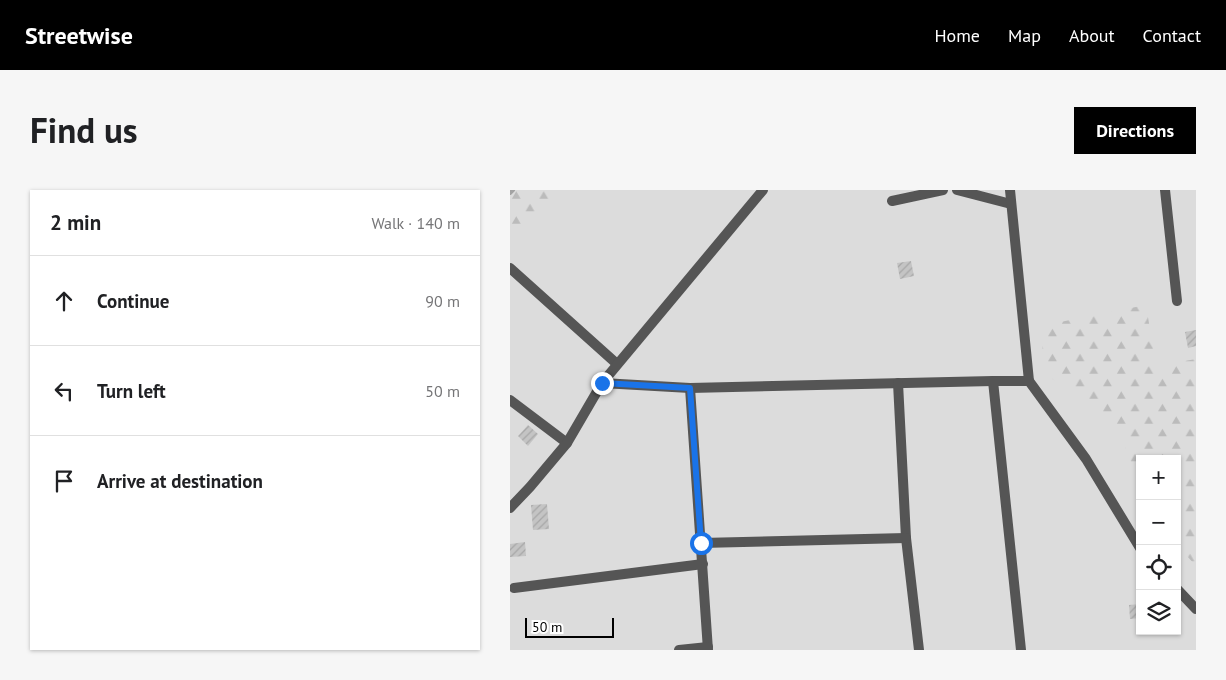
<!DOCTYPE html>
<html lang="en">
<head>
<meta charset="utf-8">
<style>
	:root { --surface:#fff; --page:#f6f6f6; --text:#202124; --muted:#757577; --line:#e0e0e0; --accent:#000 }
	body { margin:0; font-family:"PT Sans",sans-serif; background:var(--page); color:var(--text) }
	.controls { position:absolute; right:15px; bottom:15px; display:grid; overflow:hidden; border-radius:0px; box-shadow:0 1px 4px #0004 }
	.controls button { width:45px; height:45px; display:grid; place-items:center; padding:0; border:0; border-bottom:1px solid var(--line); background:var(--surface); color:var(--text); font:25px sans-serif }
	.scale { position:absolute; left:15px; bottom:12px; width:89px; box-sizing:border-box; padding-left:5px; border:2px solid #000; border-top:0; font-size:14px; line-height:18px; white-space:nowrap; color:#000; -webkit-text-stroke:4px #fff; paint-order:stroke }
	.stop { position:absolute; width:15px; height:15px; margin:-11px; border:4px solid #1a73e8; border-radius:50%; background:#fff }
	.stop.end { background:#1a73e8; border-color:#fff; box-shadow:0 1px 5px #0008 }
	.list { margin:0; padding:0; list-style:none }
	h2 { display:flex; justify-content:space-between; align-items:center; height:65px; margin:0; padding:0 20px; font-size:21px }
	h2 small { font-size:16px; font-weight:400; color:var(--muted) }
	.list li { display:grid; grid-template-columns:32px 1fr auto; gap:15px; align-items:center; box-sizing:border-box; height:90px; padding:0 20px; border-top:1px solid var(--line) }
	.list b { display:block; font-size:19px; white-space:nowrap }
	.list em { font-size:16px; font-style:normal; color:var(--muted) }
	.icon { flex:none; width:28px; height:28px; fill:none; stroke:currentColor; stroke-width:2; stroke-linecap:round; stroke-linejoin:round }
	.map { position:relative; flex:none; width:686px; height:460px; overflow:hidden; border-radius:0px }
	header { display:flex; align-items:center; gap:30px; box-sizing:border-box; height:70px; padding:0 25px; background:var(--accent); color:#fff }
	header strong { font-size:24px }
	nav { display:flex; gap:28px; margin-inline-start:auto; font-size:18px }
	.intro { display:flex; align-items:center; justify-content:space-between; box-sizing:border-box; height:120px; padding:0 30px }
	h1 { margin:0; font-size:35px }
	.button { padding:12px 22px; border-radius:0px; background:var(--accent); color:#fff; font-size:18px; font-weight:700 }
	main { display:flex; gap:30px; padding:0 30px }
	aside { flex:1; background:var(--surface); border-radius:0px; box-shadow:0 1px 4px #0004 }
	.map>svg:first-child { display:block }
</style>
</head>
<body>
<header>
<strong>Streetwise</strong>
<nav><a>Home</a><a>Map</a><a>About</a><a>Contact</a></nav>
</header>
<div class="intro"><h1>Find us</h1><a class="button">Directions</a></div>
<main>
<aside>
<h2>2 min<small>Walk · 140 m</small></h2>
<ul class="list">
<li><svg class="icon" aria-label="ahead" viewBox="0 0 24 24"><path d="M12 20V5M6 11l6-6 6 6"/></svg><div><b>Continue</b></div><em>90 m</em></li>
<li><svg class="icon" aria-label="left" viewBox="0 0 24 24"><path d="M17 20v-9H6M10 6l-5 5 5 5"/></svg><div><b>Turn left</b></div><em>50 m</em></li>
<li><svg class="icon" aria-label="arrive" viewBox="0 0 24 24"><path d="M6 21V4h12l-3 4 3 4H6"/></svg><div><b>Arrive at destination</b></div></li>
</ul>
</aside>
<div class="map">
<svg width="686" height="460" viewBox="0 0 686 460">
	<defs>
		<pattern id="forest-firs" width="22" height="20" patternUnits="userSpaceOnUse" patternTransform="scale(1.25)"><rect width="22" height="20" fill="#dcdcdc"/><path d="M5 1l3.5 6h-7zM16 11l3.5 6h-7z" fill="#bbb"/></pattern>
		<pattern id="building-hatch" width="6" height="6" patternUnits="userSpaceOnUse" patternTransform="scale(1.25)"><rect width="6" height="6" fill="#c4c4c4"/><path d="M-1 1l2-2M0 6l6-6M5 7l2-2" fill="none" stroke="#a7a7a7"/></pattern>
	</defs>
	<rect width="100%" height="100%" fill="#fff"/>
	<path fill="#dcdcdc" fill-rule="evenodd" d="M 0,0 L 686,0 L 686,460 L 0,460 ZM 630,269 L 667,269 L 667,441 L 630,441 Z"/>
	<g fill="url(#forest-firs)">
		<path d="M 0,0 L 47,0 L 0,49 Z"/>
		<path d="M 636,115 L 646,176 L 686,169 L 686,376 L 667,355 L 667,269 L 630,269 L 630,296 L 610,243 L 535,183 L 530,136 Z"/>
	</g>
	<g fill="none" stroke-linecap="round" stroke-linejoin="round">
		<path stroke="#a3a3a3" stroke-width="4" d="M 0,3 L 3,0"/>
	</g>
	<g fill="url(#building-hatch)">
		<path d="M 401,71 L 404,86 L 390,89 L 387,73 Z"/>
		<path d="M 686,140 L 686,156 L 678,158 L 675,142 Z"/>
		<path d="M 18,235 L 28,244 L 18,256 L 8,246 Z"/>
		<path d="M 37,314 L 39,339 L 23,340 L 21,315 Z"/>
		<path d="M 15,352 L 16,366 L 0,367 L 0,354 Z"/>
		<path d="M 630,414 L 630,428 L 620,429 L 619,415 Z"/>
	</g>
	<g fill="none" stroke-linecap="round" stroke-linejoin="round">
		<g stroke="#555" stroke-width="10">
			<path d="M 447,0 L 501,14"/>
			<path d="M 500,0 L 519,191"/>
			<path d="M 655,0 L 667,111"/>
			<path d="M 382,11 L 433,0"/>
			<path d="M 0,78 L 107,174"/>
			<path d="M 483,191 L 511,460"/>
			<path d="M 92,193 L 180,198 L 483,191 L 519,191 L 576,269 L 630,358"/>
			<path d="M 388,193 L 396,348 L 409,460"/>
			<path d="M 180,198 L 198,460"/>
			<path d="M 0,210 L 57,253"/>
			<path d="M 0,318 L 20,297 L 57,253 L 92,193 L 253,0"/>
			<path d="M 191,353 L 396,348"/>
			<path d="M 4,398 L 193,374"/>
			<path d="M 667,399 L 686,419"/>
			<path d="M 169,460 L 198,457"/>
		</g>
	</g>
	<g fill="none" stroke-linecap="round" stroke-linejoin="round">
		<path stroke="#1a73e8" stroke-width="6" d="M 92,193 L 180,198 L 191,353"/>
	</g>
</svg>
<div class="controls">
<button>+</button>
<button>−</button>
<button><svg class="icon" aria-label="locate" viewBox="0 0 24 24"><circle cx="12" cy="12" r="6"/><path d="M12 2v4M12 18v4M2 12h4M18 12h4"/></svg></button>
<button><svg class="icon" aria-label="layers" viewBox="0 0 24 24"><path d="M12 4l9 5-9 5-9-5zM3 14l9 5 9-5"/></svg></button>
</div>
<div class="scale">50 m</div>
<div class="stop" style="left:191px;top:353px"></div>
<div class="stop end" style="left:92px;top:193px"></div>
</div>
</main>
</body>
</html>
